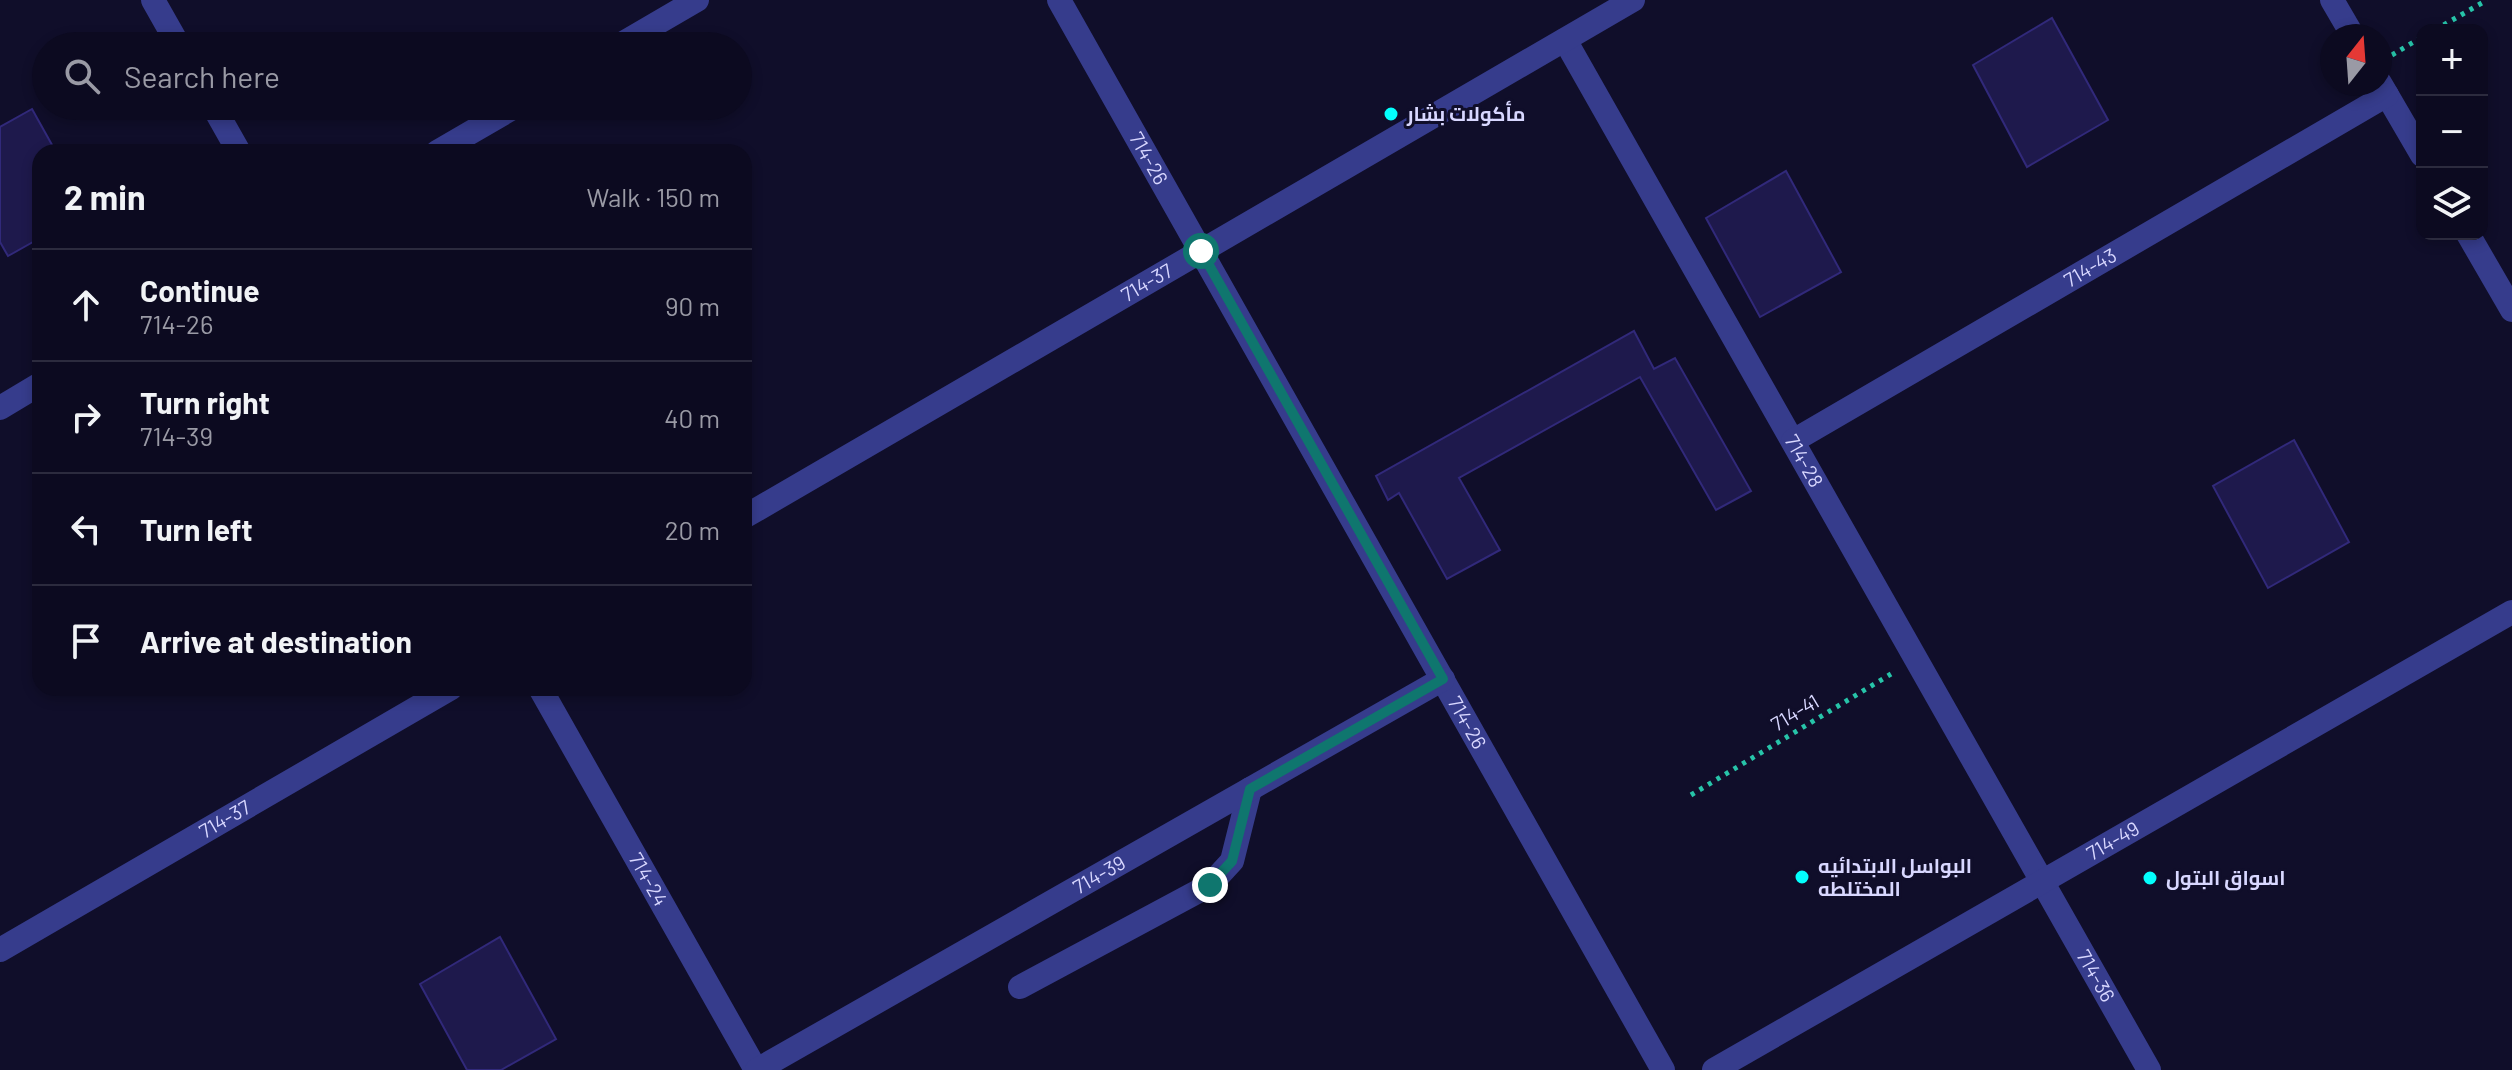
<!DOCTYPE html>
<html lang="en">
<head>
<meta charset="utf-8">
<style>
	:root { --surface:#0c0a20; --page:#1a182d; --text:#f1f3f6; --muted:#9a9aa5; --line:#2c2b3e }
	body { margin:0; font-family:Barlow,Cairo,sans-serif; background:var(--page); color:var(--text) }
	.controls { position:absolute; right:24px; top:24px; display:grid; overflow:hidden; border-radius:16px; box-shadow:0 4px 12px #0003 }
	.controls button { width:72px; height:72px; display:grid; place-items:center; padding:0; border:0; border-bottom:2px solid var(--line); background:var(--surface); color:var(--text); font:40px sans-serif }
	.compass { position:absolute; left:2320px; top:24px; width:72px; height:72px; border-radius:50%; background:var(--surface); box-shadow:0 4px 12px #0003; rotate:17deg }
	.stop { position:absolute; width:24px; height:24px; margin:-18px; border:6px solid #0f766e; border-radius:50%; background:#fff }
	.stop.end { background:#0f766e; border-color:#fff; box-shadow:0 2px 8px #0008 }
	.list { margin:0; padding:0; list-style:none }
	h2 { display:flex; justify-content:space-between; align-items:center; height:104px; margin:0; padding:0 32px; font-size:34px }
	h2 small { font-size:26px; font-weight:400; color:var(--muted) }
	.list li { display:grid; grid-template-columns:52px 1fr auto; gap:24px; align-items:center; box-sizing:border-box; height:112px; padding:0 32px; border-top:2px solid var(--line) }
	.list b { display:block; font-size:30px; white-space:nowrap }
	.list p { margin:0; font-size:26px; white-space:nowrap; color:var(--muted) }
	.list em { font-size:26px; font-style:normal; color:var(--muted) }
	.icon { flex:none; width:44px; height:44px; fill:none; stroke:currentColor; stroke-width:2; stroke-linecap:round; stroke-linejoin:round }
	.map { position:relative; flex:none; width:2512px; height:1070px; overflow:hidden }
	.search { position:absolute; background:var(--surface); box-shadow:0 4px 12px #0003; left:32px; top:32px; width:720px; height:88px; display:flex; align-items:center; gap:20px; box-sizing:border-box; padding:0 28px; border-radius:44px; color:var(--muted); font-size:30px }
	.panel { position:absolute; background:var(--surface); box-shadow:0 4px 12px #0003; left:32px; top:144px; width:720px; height:552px; border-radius:24px }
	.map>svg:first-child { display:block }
</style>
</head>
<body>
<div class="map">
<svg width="2512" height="1070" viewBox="0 0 2512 1070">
	<rect width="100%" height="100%" fill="#100e2a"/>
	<g fill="#1e194c" stroke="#31297a" stroke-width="2">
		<path d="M 2052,18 L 2108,120 L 2027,167 L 1973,65 Z"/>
		<path d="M 32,109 L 56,152 L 40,152 L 40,238 L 8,256 L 0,242 L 0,127 Z"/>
		<path d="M 1786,171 L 1841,272 L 1760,317 L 1706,218 Z"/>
		<path d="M 1634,331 L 1654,369 L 1675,358 L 1751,491 L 1716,510 L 1640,377 L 1459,478 L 1500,550 L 1447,579 L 1399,493 L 1388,500 L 1376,476 Z"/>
		<path d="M 2294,440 L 2349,542 L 2268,588 L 2213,486 Z"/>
		<path d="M 500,937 L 556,1039 L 501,1070 L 467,1070 L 420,984 Z"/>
	</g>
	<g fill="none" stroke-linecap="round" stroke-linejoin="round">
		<g stroke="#27c4a9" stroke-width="5" stroke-dasharray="4 6" stroke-linecap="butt">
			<path d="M 2435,30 L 2487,0"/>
			<path d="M 2392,55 L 2422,37"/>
			<path d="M 1691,795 L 1891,674"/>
		</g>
		<g stroke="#363c8c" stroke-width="24">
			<path d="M 153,0 L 179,46"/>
			<path id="s1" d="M 1059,0 L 1663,1070"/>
			<path d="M 2332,0 L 2353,36"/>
			<path id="s2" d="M 1565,40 L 2149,1070"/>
			<path d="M 618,46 L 697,0"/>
			<path d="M 2380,83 L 2422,155"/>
			<path d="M 213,106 L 239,152"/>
			<path d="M 437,152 L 516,106"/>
			<path d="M 2468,234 L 2512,310"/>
			<path d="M 0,408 L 40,384"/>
			<path id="s3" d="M 1793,441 L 2387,95"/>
			<path id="s4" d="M 744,517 L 1633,0"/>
			<path id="s5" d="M 540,688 L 756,1070"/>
			<path id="s6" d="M 0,950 L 451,688"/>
			<path d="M 1020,987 L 1210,885 L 1232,861 L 1250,789"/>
			<path id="s7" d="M 757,1070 L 1443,679"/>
			<path id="s8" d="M 1714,1070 L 2512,612"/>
		</g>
	</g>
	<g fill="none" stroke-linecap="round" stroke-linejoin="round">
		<path stroke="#0f766e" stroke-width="10" d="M 1201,251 L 1443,679 L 1250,789 L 1232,861 L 1210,885"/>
	</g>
	<g fill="#03fffd" stroke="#100e2a" stroke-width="3">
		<circle cx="1391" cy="114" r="8"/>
		<circle cx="1802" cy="877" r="8"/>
		<circle cx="2150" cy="878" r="8"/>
	</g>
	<g text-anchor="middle" stroke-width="6" stroke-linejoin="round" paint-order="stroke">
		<g font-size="20" font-weight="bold" fill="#d8d7ff" stroke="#100e2a" text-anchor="start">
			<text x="1407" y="121">مأكولات بشار</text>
			<text x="1818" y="873">البواسل الابتدائيه<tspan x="1818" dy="23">المختلطه</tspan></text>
			<text x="2166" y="885">اسواق البتول</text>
		</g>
		<g font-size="20" fill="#d8d7ff" stroke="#100e2a">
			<text dy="7" stroke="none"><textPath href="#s1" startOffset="182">714-26</textPath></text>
			<text dy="7" stroke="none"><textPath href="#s3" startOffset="344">714-43</textPath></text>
			<text dy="7" stroke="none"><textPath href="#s4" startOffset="466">714-37</textPath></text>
			<text dy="7" stroke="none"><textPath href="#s2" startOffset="484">714-28</textPath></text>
			<text transform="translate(1795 713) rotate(-31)" y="7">714-41</text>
			<text dy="7" stroke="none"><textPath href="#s1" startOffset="830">714-26</textPath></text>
			<text dy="7" stroke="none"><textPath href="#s6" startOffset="260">714-37</textPath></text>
			<text dy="7" stroke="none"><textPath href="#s8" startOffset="460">714-49</textPath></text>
			<text dy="7" stroke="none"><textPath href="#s7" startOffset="394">714-39</textPath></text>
			<text dy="7" stroke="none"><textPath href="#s5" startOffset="220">714-24</textPath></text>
			<text dy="7" stroke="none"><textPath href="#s2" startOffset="1076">714-36</textPath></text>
		</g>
	</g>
</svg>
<div class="controls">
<button>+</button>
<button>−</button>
<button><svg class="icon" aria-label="layers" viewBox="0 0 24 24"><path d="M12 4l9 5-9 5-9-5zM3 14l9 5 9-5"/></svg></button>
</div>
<svg class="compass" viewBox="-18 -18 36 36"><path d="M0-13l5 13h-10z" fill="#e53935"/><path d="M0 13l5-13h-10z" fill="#9a9aa5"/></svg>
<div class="stop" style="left:1201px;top:251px"></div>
<div class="stop end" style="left:1210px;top:885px"></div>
<div class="search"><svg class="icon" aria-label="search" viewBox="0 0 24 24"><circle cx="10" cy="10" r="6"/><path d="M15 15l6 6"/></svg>Search here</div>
<section class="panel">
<h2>2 min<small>Walk · 150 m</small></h2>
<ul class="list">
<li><svg class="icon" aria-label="ahead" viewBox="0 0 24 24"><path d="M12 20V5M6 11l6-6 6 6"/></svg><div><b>Continue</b><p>714-26</p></div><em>90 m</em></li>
<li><svg class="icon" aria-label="right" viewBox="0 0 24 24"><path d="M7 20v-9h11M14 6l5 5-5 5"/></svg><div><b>Turn right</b><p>714-39</p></div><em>40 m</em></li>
<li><svg class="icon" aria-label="left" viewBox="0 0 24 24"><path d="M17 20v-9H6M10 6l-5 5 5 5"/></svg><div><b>Turn left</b></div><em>20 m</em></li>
<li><svg class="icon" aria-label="arrive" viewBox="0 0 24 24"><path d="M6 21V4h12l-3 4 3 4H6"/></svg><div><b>Arrive at destination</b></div></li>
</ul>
</section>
</div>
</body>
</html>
